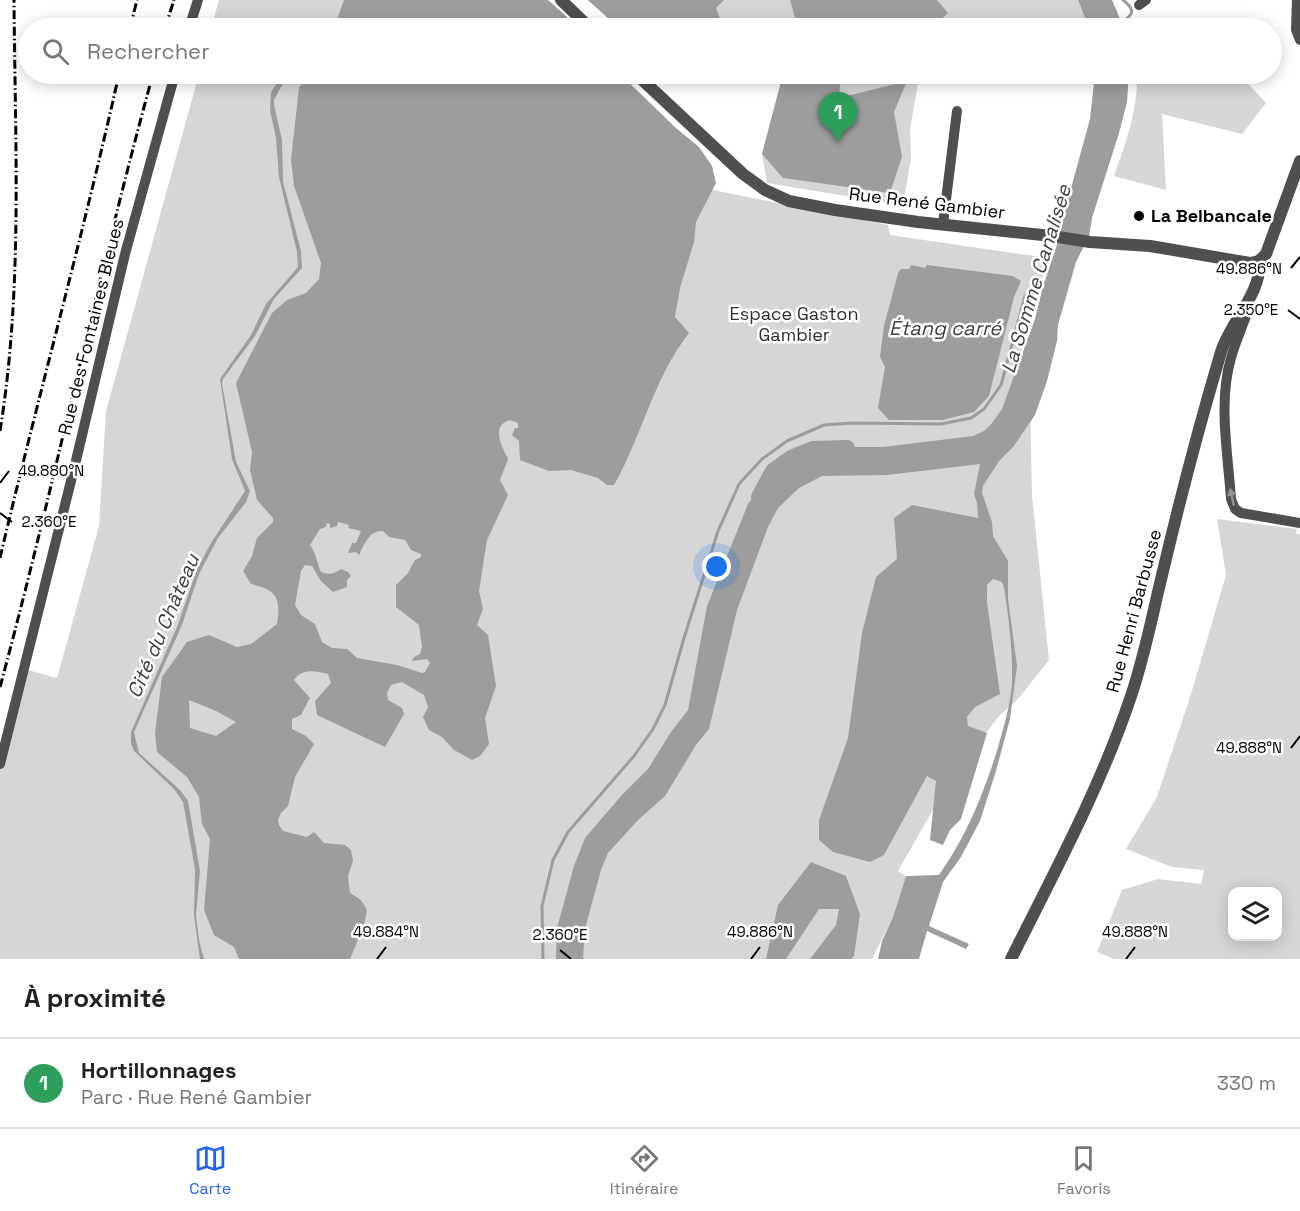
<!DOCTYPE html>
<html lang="fr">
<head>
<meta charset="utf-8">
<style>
	:root { --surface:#fff; --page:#f6f6f6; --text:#222; --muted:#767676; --line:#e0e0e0; --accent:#2563eb }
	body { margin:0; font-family:"Space Grotesk",sans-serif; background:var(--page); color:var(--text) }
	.controls { position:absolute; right:18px; bottom:18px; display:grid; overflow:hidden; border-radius:12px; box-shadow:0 3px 15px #0003 }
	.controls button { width:54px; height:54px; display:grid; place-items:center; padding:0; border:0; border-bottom:2px solid var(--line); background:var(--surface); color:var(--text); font:30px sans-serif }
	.you { position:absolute; left:717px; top:567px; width:21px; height:21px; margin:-15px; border:4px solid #fff; border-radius:50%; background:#1a73e8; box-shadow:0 0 0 9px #1a73e833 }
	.badge { display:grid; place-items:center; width:39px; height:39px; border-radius:50%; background:var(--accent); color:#fff; font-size:20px; font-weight:700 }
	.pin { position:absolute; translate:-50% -50px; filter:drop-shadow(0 2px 3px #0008) }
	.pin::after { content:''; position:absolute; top:32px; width:21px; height:18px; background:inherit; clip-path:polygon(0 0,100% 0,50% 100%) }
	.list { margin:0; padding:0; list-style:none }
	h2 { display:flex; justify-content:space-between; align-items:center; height:78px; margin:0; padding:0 24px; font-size:26px }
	h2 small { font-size:20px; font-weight:400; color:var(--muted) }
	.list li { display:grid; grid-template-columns:39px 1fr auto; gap:18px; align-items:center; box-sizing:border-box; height:90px; padding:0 24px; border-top:2px solid var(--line) }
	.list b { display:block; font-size:22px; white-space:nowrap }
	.list p { margin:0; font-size:20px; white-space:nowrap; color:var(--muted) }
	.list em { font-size:20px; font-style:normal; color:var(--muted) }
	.icon { flex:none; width:33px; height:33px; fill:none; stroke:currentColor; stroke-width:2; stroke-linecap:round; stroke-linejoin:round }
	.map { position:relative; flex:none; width:1300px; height:959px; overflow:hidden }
	.search { position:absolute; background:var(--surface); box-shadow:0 3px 15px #0003; left:18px; right:18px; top:18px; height:66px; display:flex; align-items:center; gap:15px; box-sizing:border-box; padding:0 21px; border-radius:33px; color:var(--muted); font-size:22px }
	.sheet { height:168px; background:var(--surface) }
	nav { display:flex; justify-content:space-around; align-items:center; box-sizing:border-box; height:84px; border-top:2px solid var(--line); background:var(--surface); font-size:16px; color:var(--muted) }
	nav a { display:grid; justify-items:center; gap:3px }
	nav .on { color:var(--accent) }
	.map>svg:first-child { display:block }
</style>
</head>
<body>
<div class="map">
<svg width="1300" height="959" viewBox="0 0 1300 959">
	<rect width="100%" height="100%" fill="#fff"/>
	<g fill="#d6d6d6" fill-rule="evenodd">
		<path d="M 219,0 L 533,0 L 564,28 L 211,28 Z"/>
		<path d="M 588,0 L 1078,0 L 1089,28 L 1034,28 L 1023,25 L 1024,28 L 749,28 L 721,22 L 715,28 L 619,28 Z"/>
		<path d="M 199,74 L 614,74 L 707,158 L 713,190 L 888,225 L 890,235 L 1048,258 L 1015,374 L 1030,398 L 1032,495 L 1049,660 L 1018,699 L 998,717 L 942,794 L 898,871 L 906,876 L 893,917 L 872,959 L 0,959 L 0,764 L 24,669 L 57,678 L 99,526 L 106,411 Z"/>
		<path d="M 783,74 L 925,74 L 919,78 L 910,129 L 911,159 L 902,210 L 895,204 L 767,183 L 762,154 Z"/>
		<path d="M 1137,74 L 1239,74 L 1266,103 L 1242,134 L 1162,114 L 1166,190 L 1114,176 C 1126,143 1138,109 1137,74 Z"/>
		<path d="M 1217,519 L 1297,529 L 1296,534 L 1300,534 L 1300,959 L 1114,959 L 1097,952 L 1122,890 L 1158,879 L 1201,884 L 1204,870 L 1172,867 L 1126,849 L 1157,797 L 1191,694 L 1226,575 ZM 1232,892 L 1278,892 L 1278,936 L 1232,936 Z"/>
	</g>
	<g fill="#9d9d9d" fill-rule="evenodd">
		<path d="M 344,0 L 548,0 L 566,16 L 575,28 L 334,28 Z"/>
		<path d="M 588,0 L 724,0 L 716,8 L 721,22 L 715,28 L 619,28 Z"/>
		<path d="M 790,0 L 937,0 L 948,13 L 932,28 L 792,28 L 795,18 Z"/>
		<path d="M 1078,0 L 1112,0 L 1124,28 L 1089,28 Z"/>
		<path d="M 283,74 L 288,74 L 274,100 L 274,105 L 282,140 L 283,182 L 301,251 L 302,268 L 274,299 L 255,336 L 223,379 L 222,384 L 236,462 L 250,491 L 246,502 L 218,538 L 199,574 L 182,625 L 134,732 L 139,753 L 180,790 L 188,801 L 200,871 L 196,915 L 199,940 L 204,959 L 200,959 L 194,916 L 195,869 L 183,802 L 174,789 L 134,751 L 131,743 L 131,732 L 177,627 L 197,569 L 211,543 L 245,491 L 232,459 L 220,379 L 251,335 L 266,304 L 298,267 L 297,252 L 279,177 L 276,138 L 270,110 L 271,92 Z"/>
		<path d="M 313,74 L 620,74 L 676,128 L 699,147 L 712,166 L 716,183 L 696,222 L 694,242 L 680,288 L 675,317 L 689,333 C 654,377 642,436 614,485 L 607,485 L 598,478 L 571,470 L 549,471 L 520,460 L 519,441 L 512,435 L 515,428 L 518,428 L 518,423 L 510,420 C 490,426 502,446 508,459 L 500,480 L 508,495 L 487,540 L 479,591 L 483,609 L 477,625 L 488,635 L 496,686 L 485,718 L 489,744 L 480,756 L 472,760 L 454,750 L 442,737 L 429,730 L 423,717 L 428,707 L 424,695 L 402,682 L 391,685 L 387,693 L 388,700 L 402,708 L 404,714 L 385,747 L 317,715 L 315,701 L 331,683 L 328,674 C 314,671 303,668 294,680 L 310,698 L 301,715 L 292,719 L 292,729 L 306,736 L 314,744 L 295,777 L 288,806 L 281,813 L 278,820 L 279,825 L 283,831 L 307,837 L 314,832 L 324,843 L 345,845 L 351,850 L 353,861 L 348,876 L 350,893 L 361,900 L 367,910 L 364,925 L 350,959 L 239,959 L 234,947 L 214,935 L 204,910 L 210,839 L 202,824 L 199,797 L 187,777 L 157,752 L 155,733 L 162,677 L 187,642 L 209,635 L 237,647 L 251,644 L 277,624 C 281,598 277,590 251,584 L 243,571 L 252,556 L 257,538 L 273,522 L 273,518 L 257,500 L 250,470 L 252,452 L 236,383 L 272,313 L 287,300 L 306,293 L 319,279 L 321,263 L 294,186 L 291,160 L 299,87 ZM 338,522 L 349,525 L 348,528 L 361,531 L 356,543 L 352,543 L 348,553 L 356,552 L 359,555 C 365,544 368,531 383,531 L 389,537 L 405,540 L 411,550 L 421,554 L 421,557 L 415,560 L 408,573 L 396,585 L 396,607 L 419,625 L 422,647 L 420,654 L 414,657 L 412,661 L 427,659 L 430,663 L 425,672 L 422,673 L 397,665 L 357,658 L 347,649 L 332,648 L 322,642 L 315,624 L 301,615 L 295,605 L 301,571 L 305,565 L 312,566 L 321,581 L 333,592 L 347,587 L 347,580 L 351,576 L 348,572 L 341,569 C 334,574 329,575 321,572 C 317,563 316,553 310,545 L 320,529 L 326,527 L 327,523 L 330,524 L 330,528 L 337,526 ZM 189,700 L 216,711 L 236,722 L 216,736 L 190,728 Z"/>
		<path d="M 783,74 L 841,74 L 839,98 L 907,81 L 894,112 L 902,157 L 890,193 L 783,178 L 762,154 Z"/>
		<path d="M 1095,74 L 1129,74 L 1127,102 L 1119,133 L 1092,218 L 1089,236 L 1076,262 L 1058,325 L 1057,341 L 1047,381 L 1035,415 L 1013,447 L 999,461 L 983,486 L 982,493 L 992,522 L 993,536 L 1008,561 L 1008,599 L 1017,666 L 1010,719 L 996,771 L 980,821 L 961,857 L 943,882 L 929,926 L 969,944 L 966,949 L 927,931 L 919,959 L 878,959 L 882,941 L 893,917 L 906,876 L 939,875 C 967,835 982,797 997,751 C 1003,729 1010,707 1012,684 C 1013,652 1009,619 1004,588 L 1002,582 L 993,579 L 987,585 L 987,602 L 1000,694 L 975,707 L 967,717 L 968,726 L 987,733 L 961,819 L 950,830 L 943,845 L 930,840 L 936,781 L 927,776 L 884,855 L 870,862 L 833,852 L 819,840 L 819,820 L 848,738 L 862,633 L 876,577 L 897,559 L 894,518 L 912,505 L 978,518 L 977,503 L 974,494 L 980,464 L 887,475 L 822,476 L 799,488 L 778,508 L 768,527 L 737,610 L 709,729 L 696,745 L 665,796 L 638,820 L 608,853 L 601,870 L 585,929 L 583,959 L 556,959 L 557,928 L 574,866 L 585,838 L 621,796 L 648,769 L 671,732 L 688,710 L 707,606 L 748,504 L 760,488 L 787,463 L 815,450 L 838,447 L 883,447 L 973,436 L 984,431 L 992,423 L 1002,409 L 1035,319 L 1043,286 L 1058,242 L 1059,232 L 1090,119 Z"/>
		<path d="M 911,265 L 925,268 L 927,265 L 1013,276 L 1021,281 L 1014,297 L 989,396 L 974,412 L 943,420 L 889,420 L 878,408 L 885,367 L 880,357 L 884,326 L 898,273 L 901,269 L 909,269 Z"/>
		<path d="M 811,862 L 846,876 L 860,914 L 854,956 L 851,959 L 810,959 L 836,925 L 839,909 L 819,909 L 786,959 L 766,959 L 778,905 Z"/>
	</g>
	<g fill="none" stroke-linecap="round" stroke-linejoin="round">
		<g stroke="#9d9d9d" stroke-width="3">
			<path d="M 1120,23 C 1134,15 1136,10 1123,0"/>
			<path d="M 543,959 L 542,906 L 553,860 L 568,832 L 634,756 L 653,729 L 665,705 L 684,638 L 718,531 L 739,484 L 762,459 L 787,441 L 824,425 L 851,423 L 941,424 L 971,418 L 984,409 L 1001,385 L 1025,296"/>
		</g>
		<path stroke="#9d9d9d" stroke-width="16" d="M 759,497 L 773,471 L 791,458 L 813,449 L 847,448"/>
		<g stroke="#4f4f4f" stroke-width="10">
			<path d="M 1297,0 L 1296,30 L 1300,40"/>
			<path d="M 1139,5 L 1146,0"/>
			<path d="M 189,28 L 198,0"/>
			<path d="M 943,224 L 957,111"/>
			<path d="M 1250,305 C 1244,323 1236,340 1231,358 C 1218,402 1228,454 1231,499 L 1235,509 L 1241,513 L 1300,523"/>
			<path d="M 0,764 L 74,469 L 125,254 L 175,74"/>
		</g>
		<g stroke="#4f4f4f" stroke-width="12">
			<path d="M 561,0 L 590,28"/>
			<path d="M 636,74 L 743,174 L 765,190 L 789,201 L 835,210 L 918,222 L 1052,236 L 1090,242 L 1150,246 L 1250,263 L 1259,261"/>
			<path d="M 1259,261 L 1266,254 L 1300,161"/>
			<path d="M 1011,959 C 1053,875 1100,788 1130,699 C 1145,656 1153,611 1164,567 C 1181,495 1200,423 1221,352 C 1230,322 1263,292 1259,261"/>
		</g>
		<g stroke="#000" stroke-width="3" stroke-dasharray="9 3 1.5 3" stroke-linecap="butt">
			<path d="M 130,28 L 137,0"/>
			<path d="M 165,28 L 174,0"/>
			<path d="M 0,431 C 23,289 15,143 14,0"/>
			<path d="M 0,558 C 38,396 83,236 119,74"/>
			<path d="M 0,687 C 55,484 97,277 153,74"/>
		</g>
	</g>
	<defs><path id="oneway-solid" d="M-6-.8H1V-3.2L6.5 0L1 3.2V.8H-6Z" transform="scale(1.5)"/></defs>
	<use fill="#959595" href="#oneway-solid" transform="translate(1232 497) rotate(-102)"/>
	<path fill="none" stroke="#000" stroke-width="2" d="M 1291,268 L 1300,257M 1288,310 L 1300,319M 0,483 L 9,471M 0,513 L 12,522M 1291,748 L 1300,736M 560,950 L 571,959M 377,959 L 386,947M 751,959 L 760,947M 1126,959 L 1135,947"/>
	<circle fill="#000" stroke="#fff" stroke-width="2" cx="1139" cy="216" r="6"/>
	<g text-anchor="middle" stroke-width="5" stroke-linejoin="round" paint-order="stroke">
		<g font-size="18" fill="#000" stroke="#fff">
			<text transform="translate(927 203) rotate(7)" y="6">Rue René Gambier</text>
			<text transform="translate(91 327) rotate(-76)" y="6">Rue des Fontaines Bleues</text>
			<text transform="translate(1134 611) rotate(-75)" y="6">Rue Henri Barbusse</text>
		</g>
		<g font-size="18" font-weight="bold" fill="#000" stroke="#fff" text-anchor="start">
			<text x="1151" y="222">La Belbancale</text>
		</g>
		<g font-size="18" fill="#2d2d2d" stroke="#fff">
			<text x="794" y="320">Espace Gaston<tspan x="794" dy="21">Gambier</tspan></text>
		</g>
		<g font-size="20" font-style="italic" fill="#3e3e3e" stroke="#fff">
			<text transform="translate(1036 279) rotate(-73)" y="7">La Somme Canalisée</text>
			<text x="945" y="335">Étang carré</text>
			<text transform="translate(163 626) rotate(-67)" y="7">Cité du Château</text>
		</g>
	</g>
	<g font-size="15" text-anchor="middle" fill="#000" stroke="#fff" stroke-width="5" stroke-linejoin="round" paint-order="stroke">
		<text x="1249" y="274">49.886°N</text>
		<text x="1251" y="315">2.350°E</text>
		<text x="51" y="476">49.880°N</text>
		<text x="49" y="527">2.360°E</text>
		<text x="1249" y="753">49.888°N</text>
		<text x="386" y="937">49.884°N</text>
		<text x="760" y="937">49.886°N</text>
		<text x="1135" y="937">49.888°N</text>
		<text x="560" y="940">2.360°E</text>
	</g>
</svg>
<div class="controls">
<button><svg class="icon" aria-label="layers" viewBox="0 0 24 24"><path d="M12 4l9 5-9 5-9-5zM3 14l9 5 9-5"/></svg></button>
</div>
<div class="you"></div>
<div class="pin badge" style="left:838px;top:142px;background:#2e9e5b">1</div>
<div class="search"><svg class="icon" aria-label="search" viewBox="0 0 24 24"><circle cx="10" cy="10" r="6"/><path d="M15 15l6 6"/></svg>Rechercher</div>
</div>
<section class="sheet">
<h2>À proximité<small></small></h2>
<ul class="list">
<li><span class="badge" style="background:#2e9e5b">1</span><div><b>Hortillonnages</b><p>Parc · Rue René Gambier</p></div><em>330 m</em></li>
</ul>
</section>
<nav>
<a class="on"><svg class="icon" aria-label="map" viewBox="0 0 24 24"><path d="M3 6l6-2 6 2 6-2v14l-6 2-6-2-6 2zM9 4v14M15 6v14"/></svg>Carte</a>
<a><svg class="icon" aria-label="directions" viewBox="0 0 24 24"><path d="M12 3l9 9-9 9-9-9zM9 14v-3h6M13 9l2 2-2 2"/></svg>Itinéraire</a>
<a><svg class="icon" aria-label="saved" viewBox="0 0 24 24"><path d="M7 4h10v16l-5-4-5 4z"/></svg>Favoris</a>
</nav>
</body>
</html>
